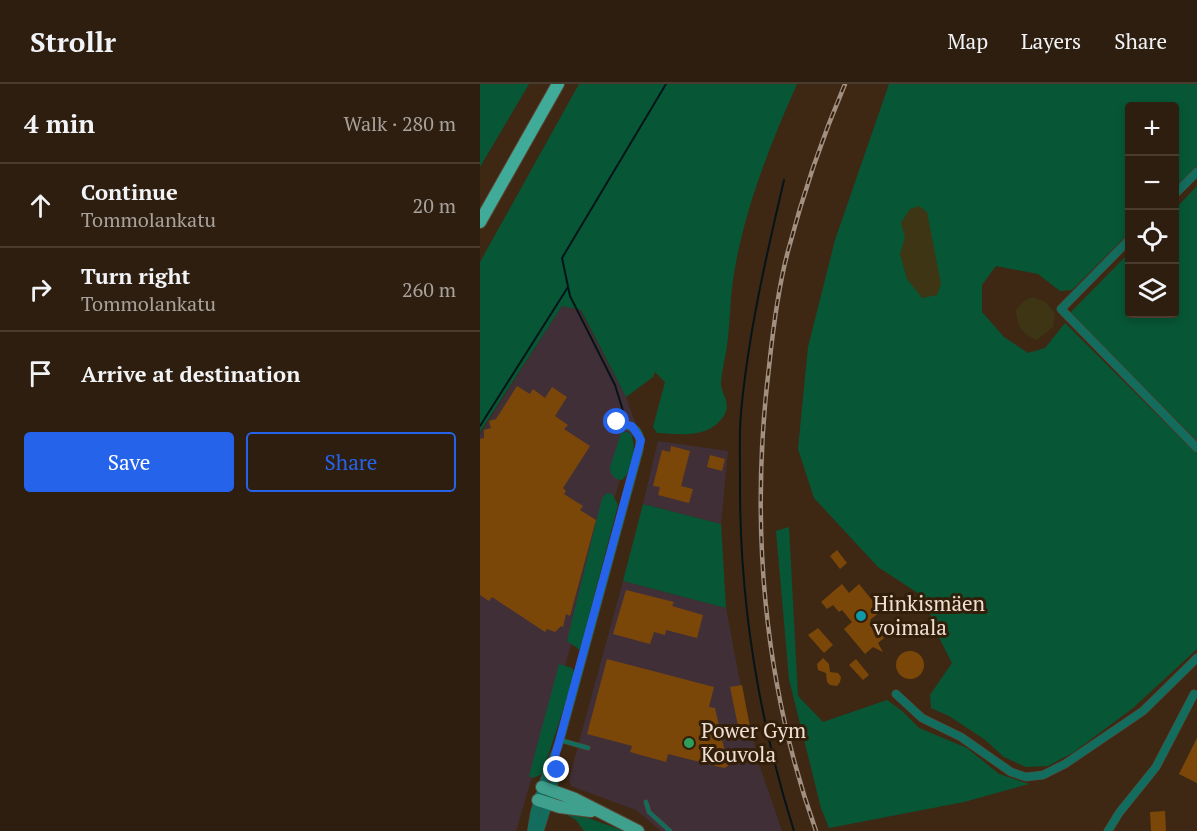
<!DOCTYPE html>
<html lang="en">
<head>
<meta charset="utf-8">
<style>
	:root { --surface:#2e1e0f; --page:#362718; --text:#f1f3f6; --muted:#a7a29e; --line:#493c2f; --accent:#2563eb }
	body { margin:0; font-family:"PT Serif",serif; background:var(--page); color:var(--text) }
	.controls { position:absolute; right:18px; top:18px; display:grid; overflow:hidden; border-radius:6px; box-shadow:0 3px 9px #0003 }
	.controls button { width:54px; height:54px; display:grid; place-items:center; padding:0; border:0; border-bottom:2px solid var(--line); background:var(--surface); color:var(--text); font:30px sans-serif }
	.stop { position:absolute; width:18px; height:18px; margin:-14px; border:4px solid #2563eb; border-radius:50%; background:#fff }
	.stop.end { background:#2563eb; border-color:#fff; box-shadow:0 2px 6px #0008 }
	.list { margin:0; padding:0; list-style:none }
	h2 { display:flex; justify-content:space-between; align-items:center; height:78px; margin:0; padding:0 24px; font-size:26px }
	h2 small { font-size:20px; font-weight:400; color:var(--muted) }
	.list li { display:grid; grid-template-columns:39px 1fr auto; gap:18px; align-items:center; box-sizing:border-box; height:84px; padding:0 24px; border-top:2px solid var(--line) }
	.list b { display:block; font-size:22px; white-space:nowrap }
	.list p { margin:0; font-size:20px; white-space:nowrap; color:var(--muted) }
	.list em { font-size:20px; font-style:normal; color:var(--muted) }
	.actions { display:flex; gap:12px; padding:18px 24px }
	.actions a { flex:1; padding:14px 0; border:2px solid var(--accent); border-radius:6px; text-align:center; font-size:21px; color:var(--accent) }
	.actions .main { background:var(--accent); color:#fff }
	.icon { flex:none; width:33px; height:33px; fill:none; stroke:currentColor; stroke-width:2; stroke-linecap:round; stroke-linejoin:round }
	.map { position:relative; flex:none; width:717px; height:747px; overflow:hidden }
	header { display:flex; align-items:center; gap:36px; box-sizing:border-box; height:84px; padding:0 30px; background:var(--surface); border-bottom:2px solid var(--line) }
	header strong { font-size:28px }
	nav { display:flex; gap:33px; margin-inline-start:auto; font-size:21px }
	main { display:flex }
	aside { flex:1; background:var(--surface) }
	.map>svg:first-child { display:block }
</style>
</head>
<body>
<header>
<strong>Strollr</strong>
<nav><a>Map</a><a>Layers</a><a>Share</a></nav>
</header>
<main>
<aside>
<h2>4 min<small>Walk · 280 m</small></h2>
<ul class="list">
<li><svg class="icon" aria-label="ahead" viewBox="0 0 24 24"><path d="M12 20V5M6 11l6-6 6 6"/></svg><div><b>Continue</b><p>Tommolankatu</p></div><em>20 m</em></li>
<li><svg class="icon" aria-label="right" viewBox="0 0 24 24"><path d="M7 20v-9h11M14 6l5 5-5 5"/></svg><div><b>Turn right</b><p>Tommolankatu</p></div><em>260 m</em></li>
<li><svg class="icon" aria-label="arrive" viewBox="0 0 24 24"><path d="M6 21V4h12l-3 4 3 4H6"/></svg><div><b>Arrive at destination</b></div></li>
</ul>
<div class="actions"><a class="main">Save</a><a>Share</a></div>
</aside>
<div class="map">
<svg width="717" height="747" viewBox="0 0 717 747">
	<rect width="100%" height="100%" fill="#3e2814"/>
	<g fill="#412f38">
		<path d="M 82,222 L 100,226 L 146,313 L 156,341 L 36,747 L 0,747 L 0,350 Z"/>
		<path d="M 178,357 L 248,367 L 241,440 L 163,420 Z"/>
		<path d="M 143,497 L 246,524 L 259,593 L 278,677 L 302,747 L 181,747 L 156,726 L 91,702 L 89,695 Z"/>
	</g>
	<g fill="#075736">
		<path d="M 0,0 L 49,0 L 0,83 Z"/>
		<path d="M 99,0 L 317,0 C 288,65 258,141 251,213 C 250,229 249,246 247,262 C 245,274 242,286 241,298 C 240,310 253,319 243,333 C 227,355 201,350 177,349 L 173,343 L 185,298 L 175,288 L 173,293 L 146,313 L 101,226 L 82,222 L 0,348 L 0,178 Z"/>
		<path d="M 409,0 L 717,0 L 717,82 L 695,104 L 694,22 L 650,22 L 649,149 L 592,206 L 580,207 L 558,190 L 516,182 L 502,201 L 502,228 L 524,253 L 548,269 L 565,264 L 585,239 L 717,370 L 717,565 L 653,624 L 594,668 L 568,682 L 546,683 L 524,673 L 504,655 L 469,632 L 451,624 L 450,611 L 472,579 L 451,538 L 450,517 L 398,483 L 334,414 L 318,365 L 328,263 L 355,156 Z"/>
		<path d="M 717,102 L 717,357 L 590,229 L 649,169 L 650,230 L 694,230 L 695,125 Z"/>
		<path d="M 146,348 L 150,349 C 158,361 152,387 142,396 C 134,396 130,390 130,383 L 141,349 Z"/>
		<path d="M 127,409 L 132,410 L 138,421 L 100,566 L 87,557 L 122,414 Z"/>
		<path d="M 163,420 L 241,440 L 246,524 L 143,497 Z"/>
		<path d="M 309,443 L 318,612 L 343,638 L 407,616 L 422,627 L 439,644 L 487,664 L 519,690 L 549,700 L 484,718 L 349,744 L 341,724 L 309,595 L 296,447 Z"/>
		<path d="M 79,580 L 92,584 L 95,590 L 62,690 L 53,694 L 49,692 Z"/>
		<path d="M 84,729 L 108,734 L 144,747 L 104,747 L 96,736 Z"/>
	</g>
	<g fill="#3d3514">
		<path d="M 439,122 L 447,128 L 461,200 L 457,211 L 442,214 L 427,195 L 420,170 L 425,153 L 421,139 L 430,125 Z"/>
		<path d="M 553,213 L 565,218 L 575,229 L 573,243 L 557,256 C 541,250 537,242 536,226 L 544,217 Z"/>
	</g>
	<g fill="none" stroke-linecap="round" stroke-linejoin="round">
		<g stroke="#041418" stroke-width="2">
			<path d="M 304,96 C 286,173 268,251 261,329 C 259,350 260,372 260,393 C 259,513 278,633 314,747"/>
			<path d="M 144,330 L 135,301 L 90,212 L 82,174 L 186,0"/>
			<path d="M 0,342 L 88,203"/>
		</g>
	</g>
	<g fill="#7a4709">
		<path d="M 37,302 L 50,310 L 53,305 L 65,314 L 72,303 L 87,313 L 75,332 L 88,341 L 84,345 L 110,362 L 83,404 L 86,407 L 84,410 L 103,422 L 100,426 L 116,436 L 90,532 L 86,530 L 83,543 L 81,542 L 75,548 L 67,545 L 65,548 L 12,513 L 9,517 L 0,511 L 0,355 L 4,354 L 4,346 L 11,344 L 9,337 L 16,335 Z"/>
		<path d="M 191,362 L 210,367 L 201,402 L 213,405 L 209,419 L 178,411 L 180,403 L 173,402 L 182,366 L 190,368 Z"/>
		<path d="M 230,371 L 245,375 L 242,387 L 227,383 Z"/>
		<path d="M 357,466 L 367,479 L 360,485 L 350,472 Z"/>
		<path d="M 362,500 L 369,509 L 379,500 L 401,527 L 390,536 L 404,554 L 398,559 L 403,568 L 393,563 L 385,570 L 364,545 L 372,538 L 362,526 L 359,528 L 353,521 L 347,525 L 341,518 Z"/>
		<path d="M 146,506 L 194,518 L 192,522 L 223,531 L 217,554 L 186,546 L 185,551 L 174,548 L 170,560 L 133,550 Z"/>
		<path d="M 338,544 L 353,561 L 344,569 L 328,551 Z"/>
		<circle cx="430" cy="581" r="14"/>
		<path d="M 343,574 L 349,580 L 350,588 L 358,589 L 361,593 L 360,598 L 357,602 L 350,601 L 347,598 L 346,589 L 338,586 L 337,580 Z"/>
		<path d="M 127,575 L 234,603 L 229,623 L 235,624 L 248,682 L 244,684 L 188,670 L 186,678 L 150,668 L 152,662 L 107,650 Z"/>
		<path d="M 376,575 L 389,591 L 383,596 L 369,581 Z"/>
		<path d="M 262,601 L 272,654 L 261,656 L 250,603 Z"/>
		<path d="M 717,654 L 717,699 L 699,690 Z"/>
		<path d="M 685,727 L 686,747 L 671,747 L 670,728 Z"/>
	</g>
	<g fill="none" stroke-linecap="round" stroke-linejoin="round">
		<defs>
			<g id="service">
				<path d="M 80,656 L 108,664"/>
				<path d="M 166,718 L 169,728 L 190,747"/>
			</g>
			<g id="minor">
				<path d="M 694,111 L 717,88"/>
				<path d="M 650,155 L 581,225 L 717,364"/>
				<path d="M 416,610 L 442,634 L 481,653 L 531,688 L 546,693 L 563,691 L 585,680 L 663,627 L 717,574"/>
				<path d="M 62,703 C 67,686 75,673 80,656 L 159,366 C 163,347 154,342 137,338"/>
				<path d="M 72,706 L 77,686 L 74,676"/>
				<path d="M 628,747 L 639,729 L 676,683 L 714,610"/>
			</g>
			<g id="tertiary">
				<path d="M 52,747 L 55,729 L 60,711"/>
				<path d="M 59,747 L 72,706"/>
			</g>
			<g id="primary">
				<path d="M 62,703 L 95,715 L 158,747"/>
				<path d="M 58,716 L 80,723 L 111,727"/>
			</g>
			<path id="trunk" d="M 0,138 L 78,0"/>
		</defs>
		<use href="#service" stroke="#5a4533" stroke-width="5"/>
		<use href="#minor" stroke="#5a4533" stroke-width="9"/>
		<use href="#tertiary" stroke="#5a4533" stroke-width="10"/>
		<use href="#primary" stroke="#5a4533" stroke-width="14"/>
		<use href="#trunk" stroke="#5a4533" stroke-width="14"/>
		<use href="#service" stroke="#136d5f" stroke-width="4"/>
		<use href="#minor" stroke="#136d5f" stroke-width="8"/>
		<use href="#tertiary" stroke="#136d5f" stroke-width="9"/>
		<use href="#primary" stroke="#40a08e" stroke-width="12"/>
		<use href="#trunk" stroke="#3fab98" stroke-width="12"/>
		<defs>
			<path id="rail" d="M 336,747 C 283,598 270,439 289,283 C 293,245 298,204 308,167 C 323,110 342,54 365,0"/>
		</defs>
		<use href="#rail" stroke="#a18f80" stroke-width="4.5"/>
		<use href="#rail" stroke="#331e09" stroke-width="2" stroke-dasharray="7" stroke-linecap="butt"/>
	</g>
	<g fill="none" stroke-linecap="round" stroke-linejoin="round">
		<path stroke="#2563eb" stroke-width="8" d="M 77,686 L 74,676 L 161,356 L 152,342 L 137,338"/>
	</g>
	<circle fill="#0f9aa8" stroke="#331e09" stroke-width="2" cx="381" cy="532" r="6"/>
	<circle fill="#2e9e5b" stroke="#331e09" stroke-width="2" cx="209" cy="659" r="6"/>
	<g text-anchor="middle" stroke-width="6" stroke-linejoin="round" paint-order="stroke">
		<g font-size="21" fill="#efe0d4" stroke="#331e09" text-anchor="start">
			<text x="393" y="527">Hinkismäen<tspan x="393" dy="24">voimala</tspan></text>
			<text x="221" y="654">Power Gym<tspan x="221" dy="24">Kouvola</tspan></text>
		</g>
	</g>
</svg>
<div class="controls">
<button>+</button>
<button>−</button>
<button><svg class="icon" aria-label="locate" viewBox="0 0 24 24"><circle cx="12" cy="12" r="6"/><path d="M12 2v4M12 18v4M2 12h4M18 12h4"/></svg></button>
<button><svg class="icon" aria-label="layers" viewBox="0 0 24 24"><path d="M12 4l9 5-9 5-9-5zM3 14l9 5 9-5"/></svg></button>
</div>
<div class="stop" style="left:137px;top:338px"></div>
<div class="stop end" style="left:77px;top:686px"></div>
</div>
</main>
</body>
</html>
